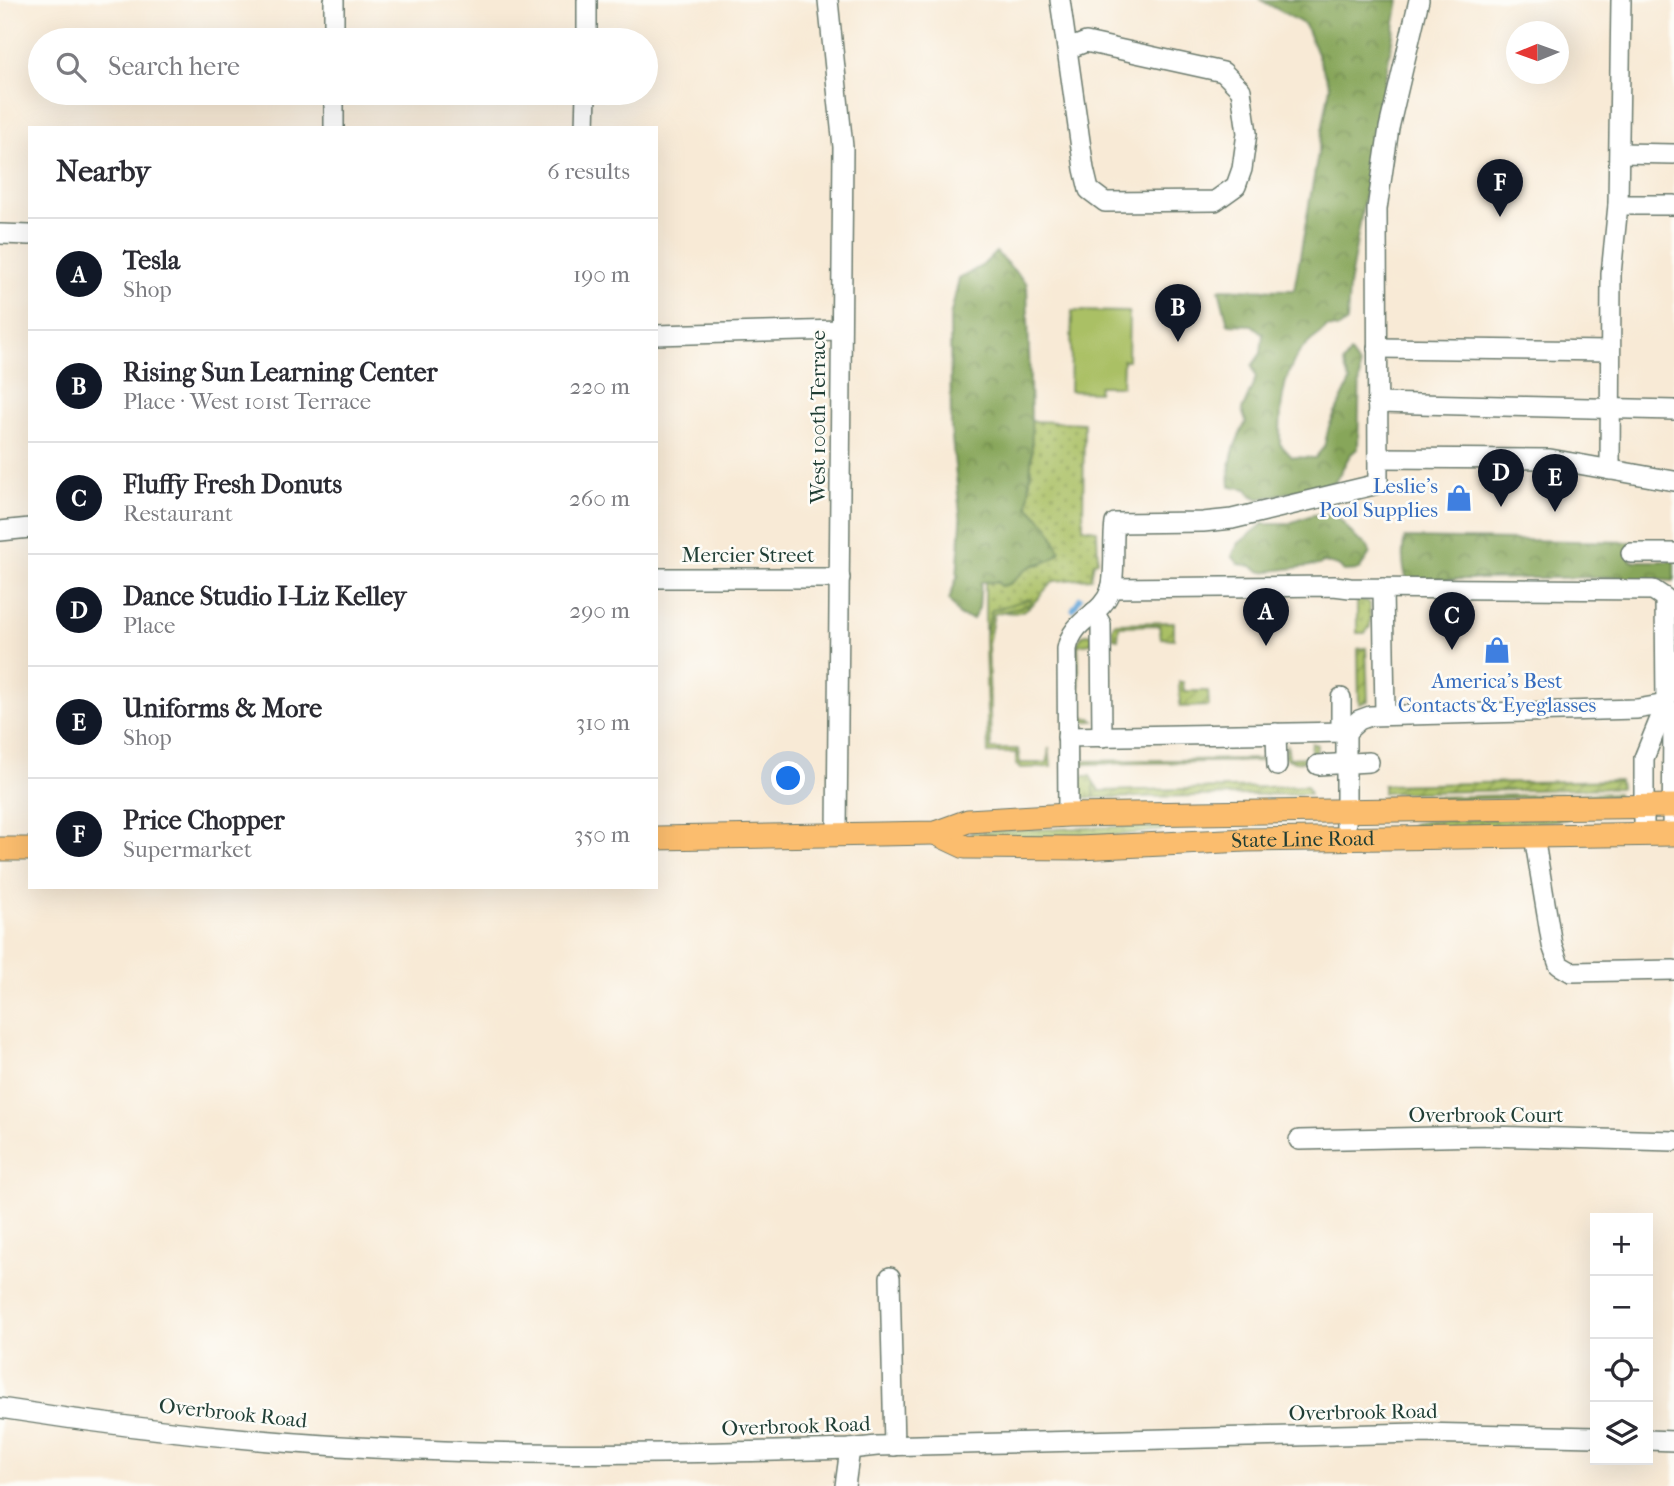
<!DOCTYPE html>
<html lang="en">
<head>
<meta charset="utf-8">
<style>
	:root { --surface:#fff; --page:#f7f7f7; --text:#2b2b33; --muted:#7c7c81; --line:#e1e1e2; --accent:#111827 }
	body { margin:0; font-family:"IM FELL French Canon",serif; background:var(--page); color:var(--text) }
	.controls { position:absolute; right:21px; bottom:21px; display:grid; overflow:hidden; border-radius:0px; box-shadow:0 7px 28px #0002 }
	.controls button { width:63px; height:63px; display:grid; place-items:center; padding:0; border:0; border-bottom:2px solid var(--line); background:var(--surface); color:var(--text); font:35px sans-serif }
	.compass { position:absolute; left:1506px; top:21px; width:63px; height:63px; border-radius:50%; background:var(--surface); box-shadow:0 7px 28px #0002; rotate:269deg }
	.you { position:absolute; left:789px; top:779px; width:24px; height:24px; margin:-18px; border:5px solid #fff; border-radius:50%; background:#1a73e8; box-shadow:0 0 0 10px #1a73e833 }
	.badge { display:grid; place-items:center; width:46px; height:46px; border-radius:50%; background:var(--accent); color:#fff; font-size:23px; font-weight:700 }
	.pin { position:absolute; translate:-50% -58px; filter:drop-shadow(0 2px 4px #0008) }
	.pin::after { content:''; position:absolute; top:37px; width:24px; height:21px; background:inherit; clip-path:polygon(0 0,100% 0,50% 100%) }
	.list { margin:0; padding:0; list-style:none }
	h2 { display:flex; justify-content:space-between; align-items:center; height:91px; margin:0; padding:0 28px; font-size:30px }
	h2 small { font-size:23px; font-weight:400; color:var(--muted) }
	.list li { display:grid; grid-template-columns:46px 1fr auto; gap:21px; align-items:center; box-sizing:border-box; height:112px; padding:0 28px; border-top:2px solid var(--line) }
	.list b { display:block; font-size:26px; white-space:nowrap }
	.list p { margin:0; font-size:23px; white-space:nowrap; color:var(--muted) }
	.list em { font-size:23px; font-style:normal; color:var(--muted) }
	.icon { flex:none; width:38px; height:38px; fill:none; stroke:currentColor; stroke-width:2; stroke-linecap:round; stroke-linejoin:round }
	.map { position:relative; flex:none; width:1674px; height:1486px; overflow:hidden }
	.search { position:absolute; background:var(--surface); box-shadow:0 7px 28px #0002; left:28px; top:28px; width:630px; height:77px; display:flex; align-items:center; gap:18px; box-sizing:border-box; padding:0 24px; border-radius:38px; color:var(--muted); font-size:26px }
	.panel { position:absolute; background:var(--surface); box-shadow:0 7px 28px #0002; left:28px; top:126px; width:630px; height:763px; border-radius:0px }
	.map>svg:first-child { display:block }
</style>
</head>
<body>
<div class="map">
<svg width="1674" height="1486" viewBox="0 0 1674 1486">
	<defs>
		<pattern id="grass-dots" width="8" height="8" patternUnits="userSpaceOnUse" patternTransform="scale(1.75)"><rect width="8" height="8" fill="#aac065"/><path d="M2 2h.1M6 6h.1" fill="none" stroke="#8a9d54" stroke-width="1.8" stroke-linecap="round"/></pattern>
		<pattern id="forest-crowns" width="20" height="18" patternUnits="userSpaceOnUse" patternTransform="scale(1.75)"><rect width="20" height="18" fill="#87a65a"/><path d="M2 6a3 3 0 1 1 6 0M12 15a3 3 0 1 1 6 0" fill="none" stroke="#6e884b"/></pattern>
		<pattern id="garden-furrows" width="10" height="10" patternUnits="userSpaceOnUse" patternTransform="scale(1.75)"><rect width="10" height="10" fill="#aac065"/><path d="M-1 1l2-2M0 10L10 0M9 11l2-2" fill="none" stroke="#8a9d54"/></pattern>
	</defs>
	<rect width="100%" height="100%" fill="#fdfcf7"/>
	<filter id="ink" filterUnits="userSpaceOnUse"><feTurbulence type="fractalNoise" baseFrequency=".0143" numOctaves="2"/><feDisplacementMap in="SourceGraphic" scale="14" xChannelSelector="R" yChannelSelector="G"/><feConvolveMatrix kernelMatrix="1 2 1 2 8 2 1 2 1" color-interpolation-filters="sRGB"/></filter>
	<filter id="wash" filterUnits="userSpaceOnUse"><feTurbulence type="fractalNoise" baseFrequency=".00686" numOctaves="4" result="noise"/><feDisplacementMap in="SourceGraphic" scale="28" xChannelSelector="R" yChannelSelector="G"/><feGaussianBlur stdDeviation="1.57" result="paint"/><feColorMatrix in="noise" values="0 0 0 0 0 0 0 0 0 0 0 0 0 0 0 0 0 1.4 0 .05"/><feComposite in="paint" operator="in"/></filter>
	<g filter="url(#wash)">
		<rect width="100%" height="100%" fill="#f8ead6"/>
		<g fill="url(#grass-dots)" stroke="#647e4c" stroke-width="2">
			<path d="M 1030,421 L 1084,423 L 1083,528 L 1097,530 L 1098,561 L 1094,562 L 1091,578 L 1054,581 C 1035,597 1031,619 1001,611 L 1010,610 L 992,610 L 985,636 L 985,582 L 1010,584 L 1029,566 L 1042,564 L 1059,553 L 1049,527 L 1028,506 L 1032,450 Z"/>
			<path d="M 1357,601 L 1367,601 L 1370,604 L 1370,627 L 1365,633 L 1357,633 Z"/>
			<path d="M 1084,776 L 1090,776 L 1094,783 L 1094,798 L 1080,797 L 1079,779 Z"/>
			<path d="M 1618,793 L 1618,796 L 1383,801 L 1383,798 Z"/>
			<path d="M 1567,817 L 1567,819 L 1507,826 L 1412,829 L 1412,824 L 1428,821 Z"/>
			<path d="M 1162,825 L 1162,830 C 1099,840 1035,838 971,837 L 971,832 Z"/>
		</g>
		<g fill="url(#forest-crowns)" stroke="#537247" stroke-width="2">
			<path d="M 1261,0 L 1399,0 L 1349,286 L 1347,322 L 1339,328 L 1327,327 C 1319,336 1306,343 1299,353 C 1281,379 1280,413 1280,444 L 1292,457 L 1315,458 L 1324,447 L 1329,426 L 1350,382 L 1343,363 L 1350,353 L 1360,367 L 1358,448 L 1350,455 L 1335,482 L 1259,499 L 1251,495 L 1247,489 L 1230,486 C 1227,464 1235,442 1246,422 L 1242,410 L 1256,378 L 1252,366 L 1261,353 L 1263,334 L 1252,325 L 1228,324 L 1219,289 L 1294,290 L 1330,86 L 1305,25 Z"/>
			<path d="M 996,252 L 1027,284 L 1032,450 L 1028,506 L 1049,527 L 1060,551 C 1050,565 1044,560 1032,566 C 1020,571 1015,586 1000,586 L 998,582 L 981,582 L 979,608 L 973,619 L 960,616 L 949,600 L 957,577 L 961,523 L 951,429 L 950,317 L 959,279 L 983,265 Z"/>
			<path d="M 1325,514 C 1343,516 1344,526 1356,538 C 1362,544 1368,542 1370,553 L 1359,570 L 1344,571 L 1338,566 L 1323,562 L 1319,565 L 1262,572 L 1251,566 L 1239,564 L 1232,556 L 1238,544 L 1263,524 L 1287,524 L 1312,515 Z"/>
			<path d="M 1405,538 L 1631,542 L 1631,561 L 1674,561 L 1674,581 L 1612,577 L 1407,580 C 1402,565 1401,553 1405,538 Z"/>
		</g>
		<path fill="#aac065" stroke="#647e4c" stroke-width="2" d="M 1072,311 L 1129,312 L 1128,360 L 1123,360 L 1122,386 L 1099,386 L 1098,392 L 1070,391 Z"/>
		<g fill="url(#garden-furrows)" stroke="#647e4c" stroke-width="2">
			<path d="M 1029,599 L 1031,601 L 1028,605 L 994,614 L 988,644 L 991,749 L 1018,749 L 1020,763 L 1047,763 L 1049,748 L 1051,767 L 1020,768 L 1016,765 L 1016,753 L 988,753 L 985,636 L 992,610 Z"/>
			<path d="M 1174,622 L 1174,639 L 1161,638 L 1159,625 L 1119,626 L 1118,639 L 1113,638 L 1112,628 L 1115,623 Z"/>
			<path d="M 1087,634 L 1092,635 L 1092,643 L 1078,645 L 1080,718 L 1091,718 L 1094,721 L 1077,722 L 1076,645 L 1083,635 Z"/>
			<path d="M 1366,648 L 1368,701 L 1359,704 L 1358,649 Z"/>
			<path d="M 1179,682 L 1183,682 L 1184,691 L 1208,691 L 1209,706 L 1180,707 Z"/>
			<path d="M 1312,743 L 1317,745 L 1316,756 C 1309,763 1292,763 1284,757 L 1287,744 L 1289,758 L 1310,757 Z"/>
			<path d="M 1267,744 L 1268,760 L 1266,761 L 1083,764 L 1078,760 L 1078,751 L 1083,751 L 1083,761 L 1266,759 Z"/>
			<path d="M 1619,780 L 1620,788 L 1383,793 L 1383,785 Z"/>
			<path d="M 1094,783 L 1100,791 L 1307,786 L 1310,794 L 1094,798 Z"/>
		</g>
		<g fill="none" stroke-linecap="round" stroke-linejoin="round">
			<path stroke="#64a7d9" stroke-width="5" d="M 1073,609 L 1080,598"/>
		</g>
	</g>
	<g filter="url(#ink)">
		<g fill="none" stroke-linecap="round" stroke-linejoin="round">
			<defs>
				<g id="minor">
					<path d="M 828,0 L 843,147 L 837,835"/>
					<path d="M 1060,0 L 1084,169 L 1089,190 L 1105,202 L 1215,201 L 1236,186 L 1242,169 L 1247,133 L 1241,90 L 1223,72 L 1086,42 L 1068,49"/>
					<path d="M 334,40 L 334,0"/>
					<path d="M 587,40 L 587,0"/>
					<path d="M 334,128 L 334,93"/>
					<path d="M 585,128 L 586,93"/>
					<path d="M 1620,153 L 1674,154"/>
					<path d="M 1618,205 L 1674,205"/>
					<path d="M 0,234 L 30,235"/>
					<path d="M 656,335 L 841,330"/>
					<path d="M 1377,348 L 1610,351"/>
					<path d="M 1377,403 L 1674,410"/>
					<path d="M 1378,458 L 1550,459 L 1674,481"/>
					<path d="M 1610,470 L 1611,274 L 1618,205 L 1621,0"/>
					<path d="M 0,531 L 30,528"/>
					<path d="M 1631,553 L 1674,553"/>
					<path d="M 656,578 L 840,578"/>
					<path d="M 1111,588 L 1334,586 L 1350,588 L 1653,590 L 1665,598 L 1666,704 L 1673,724 L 1672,834"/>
					<path d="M 1383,588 L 1385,715"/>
					<path d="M 1094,612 L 1101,624 L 1102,737"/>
					<path d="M 1341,698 L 1341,732"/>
					<path d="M 1346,732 L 1346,839"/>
					<path d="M 1276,733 L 1277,766"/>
					<path d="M 1067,737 L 1346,732 L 1359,720 L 1370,716 L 1637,709 L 1666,704"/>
					<path d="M 1318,765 L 1369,762"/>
					<path d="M 1068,815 L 1067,649 C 1073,617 1102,617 1111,589 C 1116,572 1112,542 1115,523 L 1203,522 L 1232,519 L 1378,484 L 1377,209 L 1389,128 L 1419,0"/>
					<path d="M 1644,834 L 1644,758 L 1666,704"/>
					<path d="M 1534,836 L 1552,945 L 1559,965 L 1571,972 L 1674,970"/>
					<path d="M 1299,1140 L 1486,1136 L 1674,1141"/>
					<path d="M 890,1277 L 894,1446"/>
					<path d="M 0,1408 C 139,1430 281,1445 421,1450 C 564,1456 707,1453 850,1449 L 877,1446 L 1419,1433 L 1595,1437"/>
					<path d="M 1648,1440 L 1674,1441"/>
					<path d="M 845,1486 L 850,1449"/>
				</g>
				<g id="major">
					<path id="s1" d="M 935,833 L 965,847 L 1079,848 L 1246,840 L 1674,834"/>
					<path d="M 656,838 L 935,833 L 968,821 L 1068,815 L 1674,806"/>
					<path d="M 0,849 L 30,849"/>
				</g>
			</defs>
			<use href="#minor" stroke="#6b7a6d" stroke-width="22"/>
			<use href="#major" stroke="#6b7a6d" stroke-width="25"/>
			<use href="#minor" stroke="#fff" stroke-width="19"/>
			<use href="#major" stroke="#fbbd6e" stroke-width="23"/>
		</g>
	</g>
	<defs>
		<symbol id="shop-bare" viewBox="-9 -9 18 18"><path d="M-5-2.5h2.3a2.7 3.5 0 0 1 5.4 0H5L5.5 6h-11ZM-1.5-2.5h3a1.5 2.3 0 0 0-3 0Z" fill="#3f7fe0" stroke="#fdfcf7" stroke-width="2.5" paint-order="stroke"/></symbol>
	</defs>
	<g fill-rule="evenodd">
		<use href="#shop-bare" x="1440" y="479" width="38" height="38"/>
		<use href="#shop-bare" x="1478" y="631" width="38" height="38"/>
	</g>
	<g text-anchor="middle" stroke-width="5" stroke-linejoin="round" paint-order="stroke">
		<g font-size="21" fill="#1f3d34" stroke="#fdfcf7">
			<text transform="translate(818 417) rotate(-90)" y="7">West 100th Terrace</text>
			<text x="748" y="562">Mercier Street</text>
			<text dy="7" stroke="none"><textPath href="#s1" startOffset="371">State Line Road</textPath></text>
			<text x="1486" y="1122">Overbrook Court</text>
			<text transform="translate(1363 1412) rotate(-1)" y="7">Overbrook Road</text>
			<text transform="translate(233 1413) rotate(6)" y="7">Overbrook Road</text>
			<text transform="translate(796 1426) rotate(-2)" y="7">Overbrook Road</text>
		</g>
		<g font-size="21" fill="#366cbe" stroke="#fdfcf7" text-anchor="end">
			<text x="1438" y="493">Leslie's<tspan x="1438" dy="24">Pool Supplies</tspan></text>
			<text x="1497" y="688" text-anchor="middle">America's Best<tspan x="1497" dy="24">Contacts &amp; Eyeglasses</tspan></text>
		</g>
	</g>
</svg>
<div class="controls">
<button>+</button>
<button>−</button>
<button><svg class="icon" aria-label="locate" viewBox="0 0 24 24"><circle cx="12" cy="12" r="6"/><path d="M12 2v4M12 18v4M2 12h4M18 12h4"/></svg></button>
<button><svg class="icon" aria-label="layers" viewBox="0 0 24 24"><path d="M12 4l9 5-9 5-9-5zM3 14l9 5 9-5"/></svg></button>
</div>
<svg class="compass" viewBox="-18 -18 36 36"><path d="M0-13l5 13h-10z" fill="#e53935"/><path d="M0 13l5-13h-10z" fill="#7c7c81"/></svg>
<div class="you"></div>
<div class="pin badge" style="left:1266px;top:646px">A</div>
<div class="pin badge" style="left:1178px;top:342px">B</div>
<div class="pin badge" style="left:1452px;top:650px">C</div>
<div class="pin badge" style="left:1501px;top:507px">D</div>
<div class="pin badge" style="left:1555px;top:512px">E</div>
<div class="pin badge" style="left:1500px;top:217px">F</div>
<div class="search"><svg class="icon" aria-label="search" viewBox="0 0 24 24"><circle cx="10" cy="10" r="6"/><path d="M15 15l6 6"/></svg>Search here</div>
<section class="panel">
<h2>Nearby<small>6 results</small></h2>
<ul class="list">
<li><span class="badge">A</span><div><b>Tesla</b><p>Shop</p></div><em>190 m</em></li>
<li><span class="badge">B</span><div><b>Rising Sun Learning Center</b><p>Place · West 101st Terrace</p></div><em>220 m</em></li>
<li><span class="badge">C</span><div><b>Fluffy Fresh Donuts</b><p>Restaurant</p></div><em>260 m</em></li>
<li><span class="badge">D</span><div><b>Dance Studio I-Liz Kelley</b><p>Place</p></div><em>290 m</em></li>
<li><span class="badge">E</span><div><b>Uniforms &amp; More</b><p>Shop</p></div><em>310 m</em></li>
<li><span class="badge">F</span><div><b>Price Chopper</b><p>Supermarket</p></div><em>350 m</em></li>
</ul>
</section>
</div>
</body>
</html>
